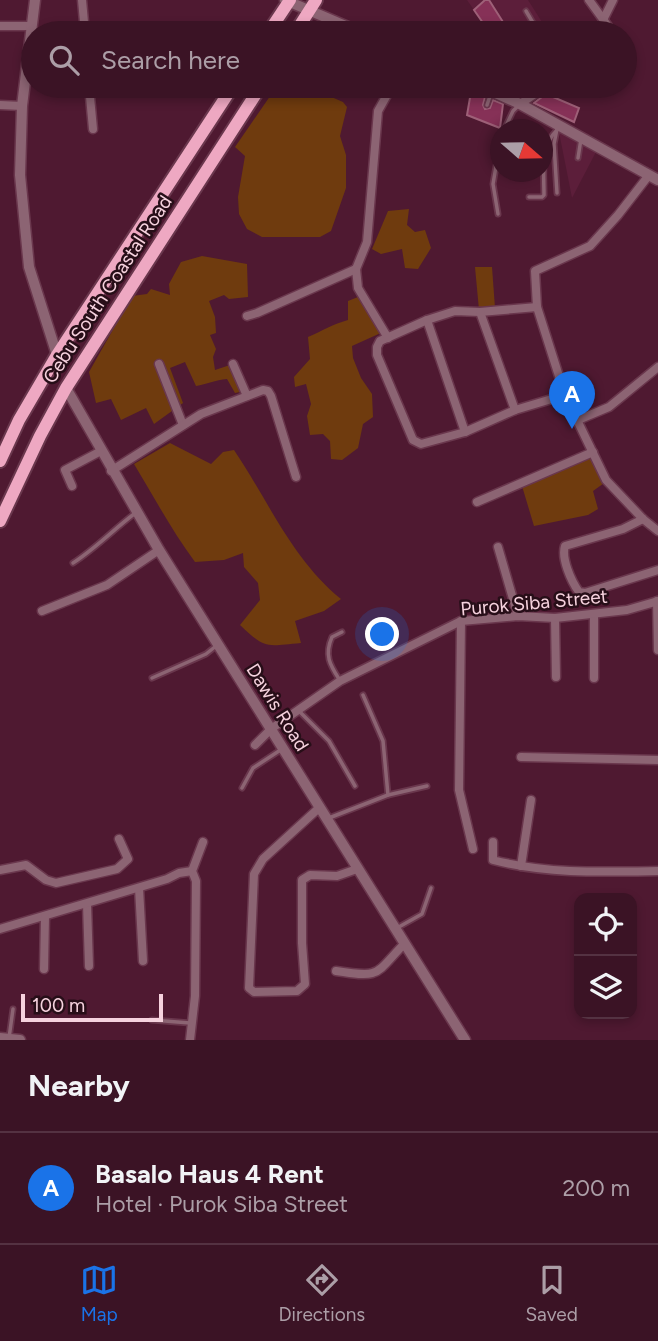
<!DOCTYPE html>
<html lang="en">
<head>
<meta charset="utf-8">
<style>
	:root { --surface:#3b1325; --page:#421c2d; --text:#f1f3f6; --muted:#ac9ea7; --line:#543242; --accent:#1a73e8 }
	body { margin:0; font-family:Figtree,sans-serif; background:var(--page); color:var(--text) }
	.controls { position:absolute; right:21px; bottom:21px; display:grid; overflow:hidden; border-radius:14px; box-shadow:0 4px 10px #0003 }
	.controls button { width:63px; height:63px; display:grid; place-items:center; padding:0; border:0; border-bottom:2px solid var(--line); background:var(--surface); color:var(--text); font:35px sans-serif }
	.compass { position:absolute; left:490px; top:119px; width:63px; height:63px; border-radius:50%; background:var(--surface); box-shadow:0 4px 10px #0003; rotate:110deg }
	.scale { position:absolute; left:21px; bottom:18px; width:142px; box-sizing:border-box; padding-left:7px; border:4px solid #f6d2de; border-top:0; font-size:19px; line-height:24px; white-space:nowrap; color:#f6d2de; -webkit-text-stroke:5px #270e18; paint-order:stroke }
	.you { position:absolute; left:383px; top:635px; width:24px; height:24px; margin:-18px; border:5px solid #fff; border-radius:50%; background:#1a73e8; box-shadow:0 0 0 10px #1a73e833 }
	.badge { display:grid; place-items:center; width:46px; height:46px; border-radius:50%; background:var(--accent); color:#fff; font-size:23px; font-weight:700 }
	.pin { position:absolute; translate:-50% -58px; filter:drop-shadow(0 2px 4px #0008) }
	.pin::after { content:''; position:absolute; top:37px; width:24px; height:21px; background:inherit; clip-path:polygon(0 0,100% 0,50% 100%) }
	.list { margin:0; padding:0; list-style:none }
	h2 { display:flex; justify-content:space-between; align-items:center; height:91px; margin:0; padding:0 28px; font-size:30px }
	h2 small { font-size:23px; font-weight:400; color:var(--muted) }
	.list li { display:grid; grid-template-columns:46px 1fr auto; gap:21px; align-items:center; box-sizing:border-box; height:112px; padding:0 28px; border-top:2px solid var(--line) }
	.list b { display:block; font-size:26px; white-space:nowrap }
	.list p { margin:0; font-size:23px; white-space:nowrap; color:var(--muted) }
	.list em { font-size:23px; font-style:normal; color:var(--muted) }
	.icon { flex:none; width:38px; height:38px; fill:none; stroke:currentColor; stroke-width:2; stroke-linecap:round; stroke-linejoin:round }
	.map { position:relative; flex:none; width:658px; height:1040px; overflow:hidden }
	.search { position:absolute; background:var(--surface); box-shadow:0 4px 10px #0003; left:21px; right:21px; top:21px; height:77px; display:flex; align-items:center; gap:18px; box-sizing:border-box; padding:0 24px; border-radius:38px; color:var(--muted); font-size:26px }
	.sheet { height:203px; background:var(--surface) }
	nav { display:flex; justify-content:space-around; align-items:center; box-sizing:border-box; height:98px; border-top:2px solid var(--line); background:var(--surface); font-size:19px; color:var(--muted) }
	nav a { display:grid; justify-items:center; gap:4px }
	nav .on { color:var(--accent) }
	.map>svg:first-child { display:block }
</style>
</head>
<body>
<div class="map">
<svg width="658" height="1040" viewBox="0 0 658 1040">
	<rect width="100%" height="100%" fill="#4f1931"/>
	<g fill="#5c1e3a">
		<path d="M 467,0 L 528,0 L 549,33 L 490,33 Z"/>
		<path d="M 558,127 L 597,150 L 572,198 Z"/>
	</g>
	<g fill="#6f3b0e">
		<path d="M 277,86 L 306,86 L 343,102 L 347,107 L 340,136 L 346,155 L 346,188 L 331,231 L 320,237 L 262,237 L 247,229 L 239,214 L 238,197 L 245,156 L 235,147 Z"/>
		<path d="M 409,209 L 407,225 L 415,232 L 425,230 L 431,248 L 418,269 L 405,268 L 402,249 L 381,254 L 372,249 L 388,211 Z"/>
		<path d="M 202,256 L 247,264 L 248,297 L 229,299 L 224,295 L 209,301 L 215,317 L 216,333 L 210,335 L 216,349 L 213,357 L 215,370 L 233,364 L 240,392 L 235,393 L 227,379 C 215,380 207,384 196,386 L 185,362 L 170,368 L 183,403 L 154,424 L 146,408 L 121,420 L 111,399 L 96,403 L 89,372 L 132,296 L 147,294 L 151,289 L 170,295 L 169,284 L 181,262 Z"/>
		<path d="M 475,267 L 492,267 L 495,308 L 479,310 Z"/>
		<path d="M 358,297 L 383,332 L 352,346 L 353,358 L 361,378 L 372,394 L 373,417 L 363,424 L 358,448 L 342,460 L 331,459 L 330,441 L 323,434 L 310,435 L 307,416 L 311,404 L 306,384 L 295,387 L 294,377 L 310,359 L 308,337 C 322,331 333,324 348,320 L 348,301 Z"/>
		<path d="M 170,443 L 211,464 L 223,452 L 234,450 C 269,502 292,559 341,599 L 324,611 L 295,621 L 301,643 C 266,646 266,650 240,625 L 260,600 L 258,583 L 244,567 L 243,553 L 224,560 L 195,562 C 172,531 154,497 134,464 Z"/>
		<path d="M 592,455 L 607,481 L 593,491 L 598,509 L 588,515 L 534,526 L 522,486 Z"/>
	</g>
	<g fill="#863157" stroke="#9e6078" stroke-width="2">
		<path d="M 485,0 L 489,0 L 510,33 L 490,33 L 474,10 Z"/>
		<path d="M 472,86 L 476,92 L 485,97 L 483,105 L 485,109 L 490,108 L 493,100 L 503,104 L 500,128 L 467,115 Z"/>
		<path d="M 546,94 L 579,108 L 574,122 L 534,103 Z"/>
	</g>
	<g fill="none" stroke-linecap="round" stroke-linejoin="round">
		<defs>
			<g id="service">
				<path d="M 526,11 L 539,33"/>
				<path d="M 330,86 L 342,90"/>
				<path d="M 487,105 L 491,93"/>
				<path d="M 557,129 L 554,144 L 557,193"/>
				<path d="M 504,130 L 513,111 L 519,105"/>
				<path d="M 578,158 L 581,139"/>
				<path d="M 529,197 L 542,197 L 544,195 C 544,174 540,146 557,130"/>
				<path d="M 498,214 L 493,184 L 500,143"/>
				<path d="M 73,563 C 96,548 113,530 134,514"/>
				<path d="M 152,678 L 206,654 L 216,646"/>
				<path d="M 339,679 C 330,665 324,655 332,637 L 342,632"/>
				<path d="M 363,695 L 383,741 L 388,795"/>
				<path d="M 298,710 L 329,741 L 355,786"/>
				<path d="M 242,788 L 253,768 L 282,749"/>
				<path d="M 329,818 L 388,795 L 427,786"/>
				<path d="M 397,928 L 422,914 L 431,888"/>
				<path d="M 152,1020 L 190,1023"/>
				<path d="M 9,1038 L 13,1009"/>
			</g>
			<g id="minor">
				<path d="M 82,0 L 85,33"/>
				<path d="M 589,0 L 613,33"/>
				<path d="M 604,18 L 613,0"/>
				<path d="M 0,26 L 32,26"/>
				<path d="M 89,86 L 93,129"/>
				<path d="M 520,104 L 547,86"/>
				<path d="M 0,105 L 22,106"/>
				<path d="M 649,175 L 618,215 L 590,246 L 535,271 L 537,307 L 565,395 L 606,480 L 643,519 L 658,531"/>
				<path d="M 537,307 L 480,312 L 455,311 L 427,320 L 380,341 L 377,347 L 377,355 L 413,440 L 421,444 L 465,432 L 515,410 L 565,395"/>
				<path d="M 480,312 L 515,410"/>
				<path d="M 247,316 L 257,313 L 356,269"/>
				<path d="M 427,320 L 465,432"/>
				<path d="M 388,338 L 358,288 L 356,269 L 367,242 L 378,111 L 392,86"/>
				<path d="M 159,364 L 183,425"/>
				<path d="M 233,364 L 247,396"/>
				<path d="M 578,420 L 609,407 L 658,367"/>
				<path d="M 111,471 L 201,414 L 263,390 L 268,391 L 271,396 L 296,477"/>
				<path d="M 72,486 L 65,470 L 101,451"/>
				<path d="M 477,502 L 593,452"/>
				<path d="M 643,519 L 623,529 L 565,546 C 561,558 571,581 579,592 L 585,593 L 658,570"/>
				<path d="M 498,547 L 518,616"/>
				<path d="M 657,601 L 658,650"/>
				<path d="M 42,611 L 107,585 L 159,550"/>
				<path d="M 555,618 L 556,677"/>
				<path d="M 461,621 L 459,790 L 473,849"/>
				<path d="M 594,678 L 594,614"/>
				<path d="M 255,745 L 271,729 L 340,681 L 461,621 L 518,616 L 555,618 L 627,610 L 658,601"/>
				<path d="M 521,757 L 658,760"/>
				<path d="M 320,807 L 263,859 L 254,874 L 249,988 L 254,992 L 297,991 L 305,984 L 302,943 L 302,880 L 310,875 L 337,876 L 357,869"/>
				<path d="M 493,842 L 493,860 C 546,874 603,872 658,871"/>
				<path d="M 521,866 L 531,800"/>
				<path d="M 0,870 L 26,865 L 46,880 L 56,883 L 117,869 L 128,859 L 119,839"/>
				<path d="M 139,888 L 143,961"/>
				<path d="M 87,904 L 89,966"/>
				<path d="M 0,929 L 167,879 L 179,873 L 192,871"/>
				<path d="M 44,969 L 45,917"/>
				<path d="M 336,971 C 382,978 374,975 405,943"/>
				<path d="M 190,1040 L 195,996 L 196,881 L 192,871 L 203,842"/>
			</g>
			<g id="tertiary">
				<path d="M 35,0 L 22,106 L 20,175 L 29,267 L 57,355"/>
				<path d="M 285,0 L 362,33"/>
				<path d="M 480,86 L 520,104 L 658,180"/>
				<path d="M 66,388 L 159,550 L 465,1040"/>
				<path d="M 0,1038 L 20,1040"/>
			</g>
			<g id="trunk">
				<path d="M 268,33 L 290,0"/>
				<path d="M 295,33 L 316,0"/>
				<path d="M 0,461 L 19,420 L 57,355 L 233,86"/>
				<path d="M 0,521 L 40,436 L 66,388 L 261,86"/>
			</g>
		</defs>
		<use href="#service" stroke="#6a374d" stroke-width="7"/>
		<use href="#minor" stroke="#6a374d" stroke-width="11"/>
		<use href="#tertiary" stroke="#6a374d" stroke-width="13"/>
		<use href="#trunk" stroke="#6a374d" stroke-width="16"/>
		<use href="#service" stroke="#8c6473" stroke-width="3.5"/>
		<use href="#minor" stroke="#8c6473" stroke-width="8"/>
		<use href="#tertiary" stroke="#8c6473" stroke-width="10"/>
		<use href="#trunk" stroke="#eea8c2" stroke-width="12"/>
	</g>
	<g text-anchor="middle" stroke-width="5" stroke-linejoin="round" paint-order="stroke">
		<g font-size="19" fill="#f6d2de" stroke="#270e18">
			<text transform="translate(107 289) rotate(-57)" y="7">Cebu South Coastal Road</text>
			<text transform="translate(534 602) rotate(-5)" y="7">Purok Siba Street</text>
			<text transform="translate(278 707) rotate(58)" y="7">Dawis Road</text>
		</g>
	</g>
</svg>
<div class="controls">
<button><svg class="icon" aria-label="locate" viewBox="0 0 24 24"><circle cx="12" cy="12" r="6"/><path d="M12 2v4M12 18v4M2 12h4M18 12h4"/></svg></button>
<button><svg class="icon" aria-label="layers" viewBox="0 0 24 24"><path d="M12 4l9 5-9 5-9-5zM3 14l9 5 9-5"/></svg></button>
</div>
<svg class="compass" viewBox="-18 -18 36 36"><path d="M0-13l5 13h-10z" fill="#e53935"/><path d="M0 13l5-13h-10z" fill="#ac9ea7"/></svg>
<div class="scale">100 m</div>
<div class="you"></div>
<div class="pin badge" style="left:572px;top:429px">A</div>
<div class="search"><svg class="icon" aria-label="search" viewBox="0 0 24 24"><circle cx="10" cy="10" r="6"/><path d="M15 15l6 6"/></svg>Search here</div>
</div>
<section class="sheet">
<h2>Nearby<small></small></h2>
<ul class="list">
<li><span class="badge">A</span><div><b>Basalo Haus 4 Rent</b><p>Hotel · Purok Siba Street</p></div><em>200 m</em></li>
</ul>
</section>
<nav>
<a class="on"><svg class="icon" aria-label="map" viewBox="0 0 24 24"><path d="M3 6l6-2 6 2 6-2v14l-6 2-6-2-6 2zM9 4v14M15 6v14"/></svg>Map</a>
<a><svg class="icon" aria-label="directions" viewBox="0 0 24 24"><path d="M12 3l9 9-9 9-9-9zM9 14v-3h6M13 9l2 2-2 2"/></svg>Directions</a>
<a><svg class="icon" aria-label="saved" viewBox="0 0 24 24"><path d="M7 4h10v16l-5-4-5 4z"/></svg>Saved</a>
</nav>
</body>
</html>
